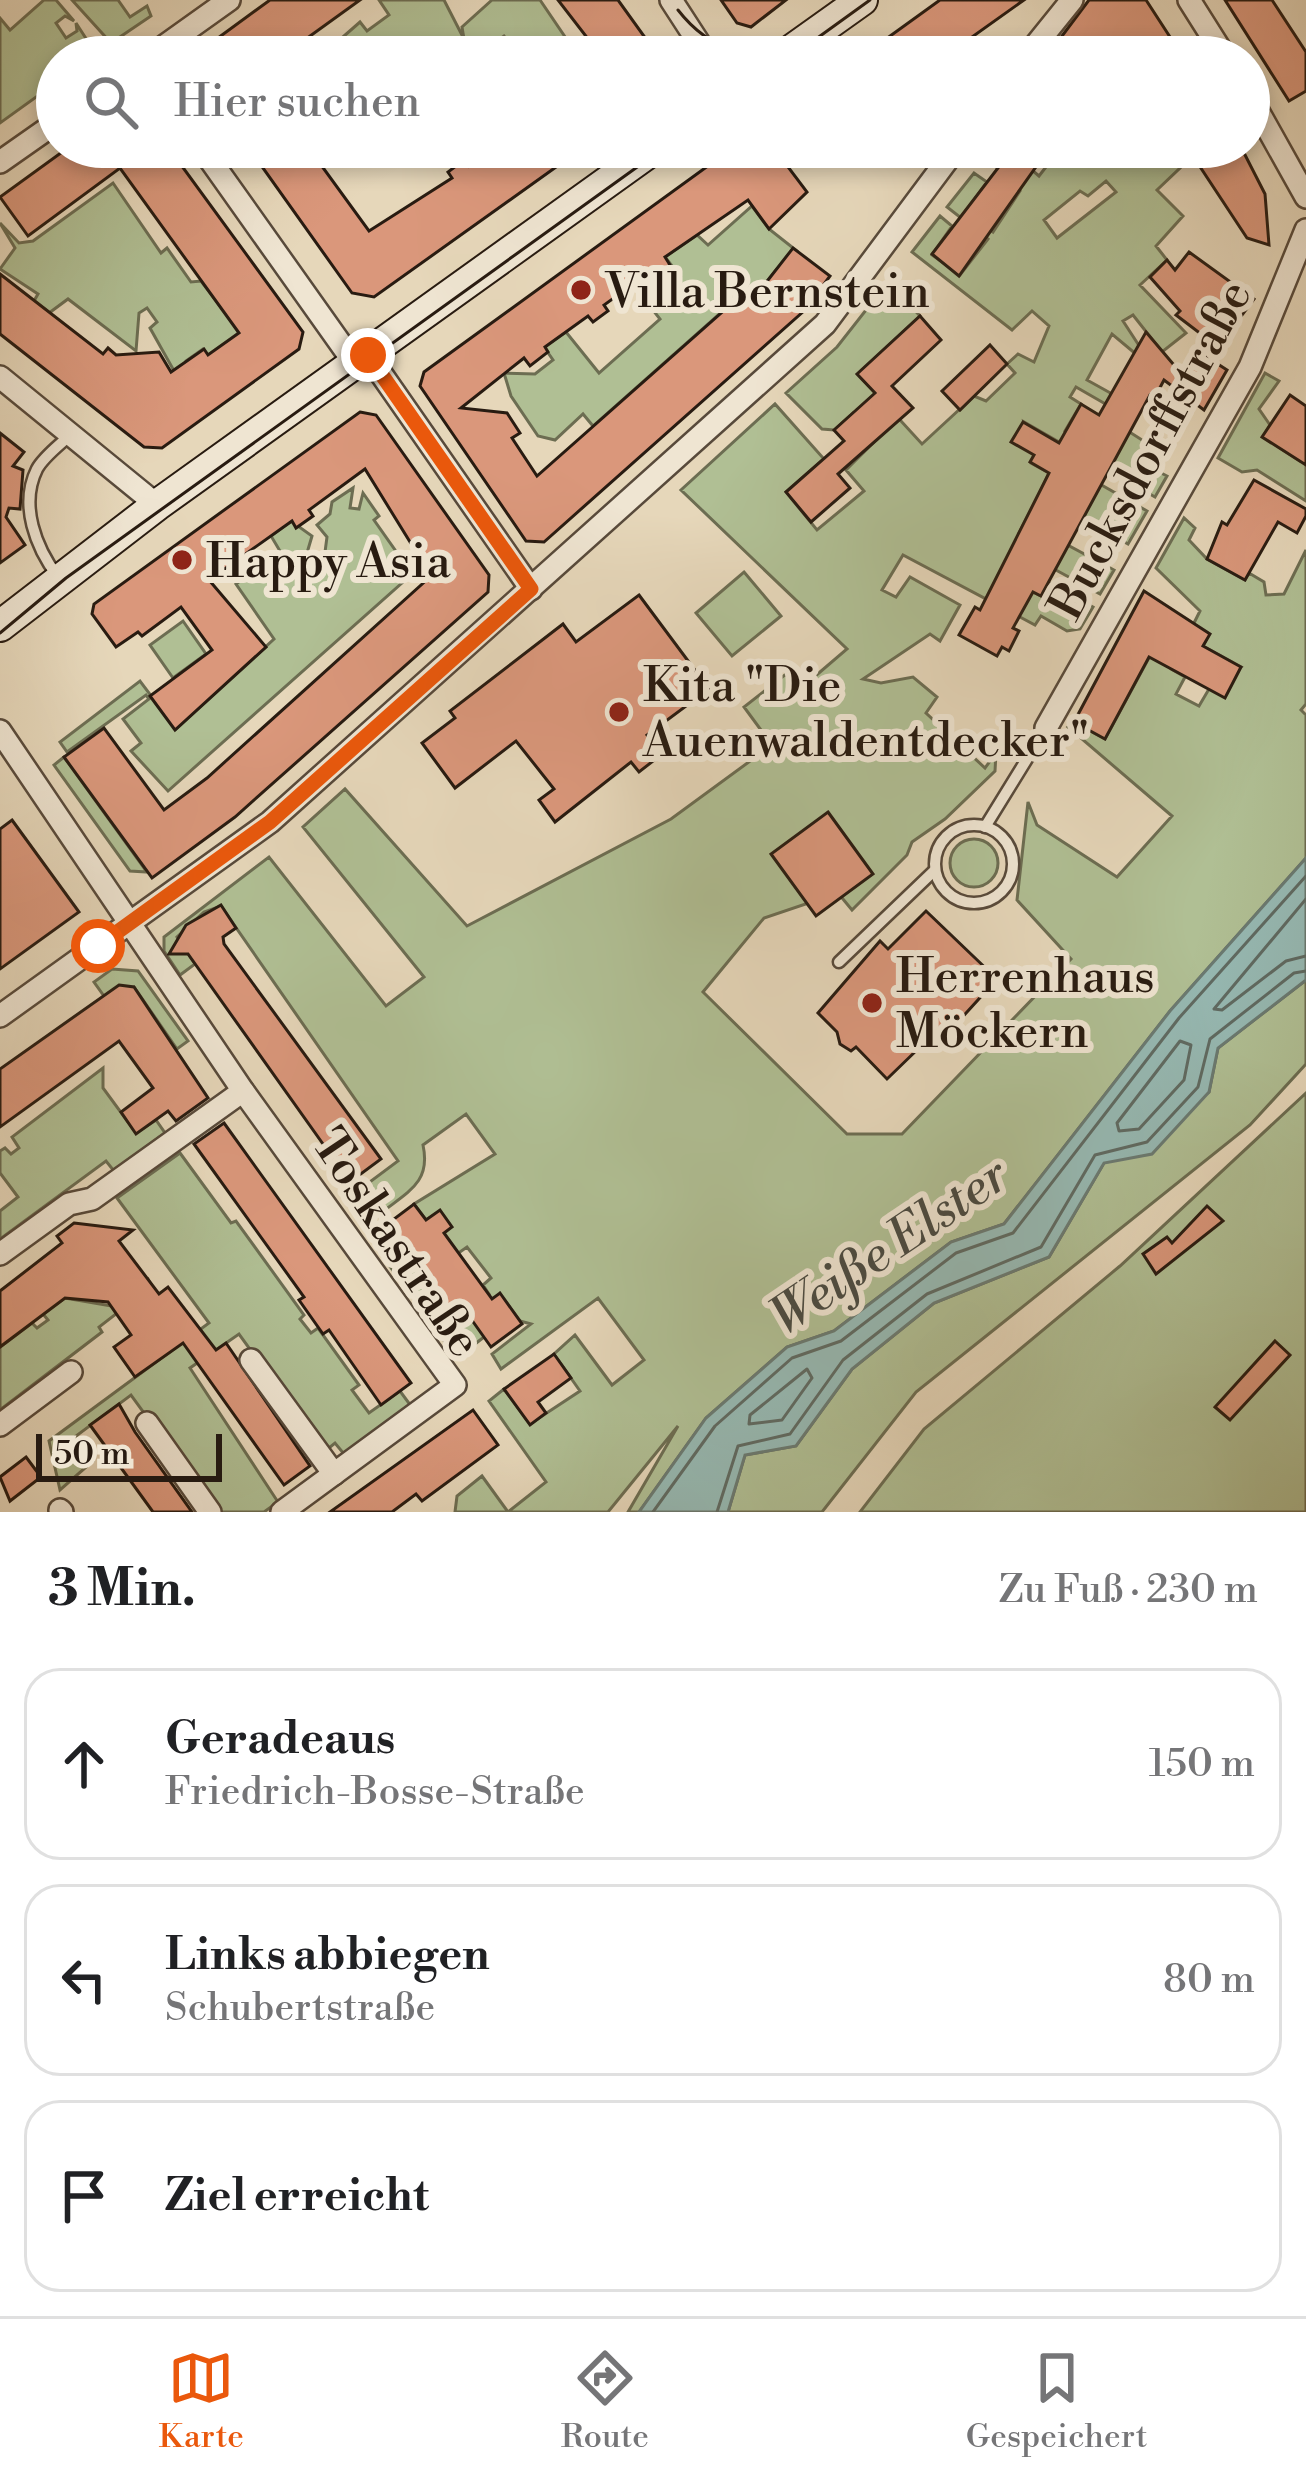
<!DOCTYPE html>
<html lang="de">
<head>
<meta charset="utf-8">
<style>
	:root { --surface:#fff; --page:#f6f6f6; --text:#202124; --muted:#757577; --line:#e0e0e0; --accent:#ea580c }
	body { margin:0; font-family:"Libre Bodoni",serif; background:var(--page); color:var(--text) }
	.scale { position:absolute; left:36px; bottom:30px; width:186px; box-sizing:border-box; padding-left:12px; border:6px solid #281b11; border-top:0; font-size:33px; line-height:42px; white-space:nowrap; color:#281b11; -webkit-text-stroke:9px #efe5d2; paint-order:stroke }
	.stop { position:absolute; width:36px; height:36px; margin:-27px; border:9px solid #ea580c; border-radius:50%; background:#fff }
	.stop.end { background:#ea580c; border-color:#fff; box-shadow:0 3px 12px #0008 }
	.list { margin:0; padding:0; list-style:none }
	h2 { display:flex; justify-content:space-between; align-items:center; height:156px; margin:0; padding:0 48px; font-size:51px }
	h2 small { font-size:39px; font-weight:400; color:var(--muted) }
	.list li { display:grid; grid-template-columns:78px 1fr auto; gap:36px; align-items:center; box-sizing:border-box; height:192px; margin:0 24px 24px; padding:0 24px; border:3px solid var(--line); border-radius:36px }
	.list b { display:block; font-size:45px; white-space:nowrap }
	.list p { margin:0; font-size:39px; white-space:nowrap; color:var(--muted) }
	.list em { font-size:39px; font-style:normal; color:var(--muted) }
	.icon { flex:none; width:66px; height:66px; fill:none; stroke:currentColor; stroke-width:2; stroke-linecap:round; stroke-linejoin:round }
	.map { position:relative; flex:none; width:1306px; height:1512px; overflow:hidden }
	.search { position:absolute; background:var(--surface); box-shadow:0 6px 18px #0003; left:36px; right:36px; top:36px; height:132px; display:flex; align-items:center; gap:30px; box-sizing:border-box; padding:0 42px; border-radius:66px; color:var(--muted); font-size:45px }
	.sheet { height:804px; background:var(--surface) }
	nav { display:flex; justify-content:space-around; align-items:center; box-sizing:border-box; height:168px; border-top:3px solid var(--line); background:var(--surface); font-size:33px; color:var(--muted) }
	nav a { display:grid; justify-items:center; gap:6px }
	nav .on { color:var(--accent) }
	.map>svg:first-child { display:block }
</style>
</head>
<body>
<div class="map">
<svg width="1306" height="1512" viewBox="0 0 1306 1512">
	<rect width="100%" height="100%" fill="#e6d7ba"/>
	<filter id="stains"><feTurbulence type="fractalNoise" baseFrequency=".00167" numOctaves="4"/><feColorMatrix values="0 0 0 0 .2 0 0 0 0 .09 0 0 0 0 .02 0 0 0 .5 -.17"/></filter>
	<radialGradient id="worn" r=".72"><stop offset=".6" stop-color="#630" stop-opacity="0"/><stop offset="1" stop-color="#630" stop-opacity=".3"/></radialGradient>
	<g fill="#b0bf94" stroke="#6c6d52" stroke-width="3" fill-rule="evenodd">
		<path d="M 44,0 L 56,0 L 74,21 L 65,16 L 56,23 L 66,38 L 77,31 L 76,23 L 96,54 L 57,57 L 57,82 L 0,123 L 0,18 L 10,30 Z"/>
		<path d="M 72,0 L 118,0 L 130,17 L 147,6 L 151,16 L 111,43 Z"/>
		<path d="M 379,0 L 444,0 L 464,39 L 462,27 L 492,0 L 540,0 L 576,53 L 510,43 L 504,36 L 476,57 L 320,57 L 360,22 L 367,31 L 389,15 Z"/>
		<path d="M 976,147 L 993,147 L 1028,174 L 1032,170 L 1039,176 L 1056,154 L 1050,147 L 1077,147 L 1094,166 L 1115,147 L 1164,147 L 1180,168 L 1157,190 L 1183,216 L 1156,246 L 1167,260 L 1140,285 L 1186,333 L 1162,352 L 1133,315 L 1123,321 L 1155,370 L 1112,334 L 1087,380 L 1141,410 L 1135,421 L 1076,387 L 1070,397 L 1081,404 L 1065,431 L 1112,458 L 1128,431 L 1153,447 L 1144,464 L 1167,476 L 1155,497 L 1024,422 L 1034,455 L 1031,463 L 1049,473 L 1042,488 L 1098,483 L 1147,511 L 1128,544 L 1056,504 L 1031,510 L 1019,533 L 1060,541 L 1114,570 L 1100,594 L 1032,557 L 1033,592 L 1041,596 L 1048,582 L 1093,607 L 1080,629 L 1067,631 L 1041,616 L 1035,625 L 903,555 L 882,590 L 896,597 L 910,577 L 960,605 L 940,641 L 930,634 L 863,679 L 881,683 L 913,677 L 937,697 L 926,713 L 985,768 L 996,753 L 995,771 L 945,819 L 912,842 L 907,855 L 852,910 L 838,893 L 764,918 L 703,992 L 847,1134 L 902,1134 L 1071,959 L 1017,900 L 1028,802 L 1037,825 L 1117,877 L 1172,816 L 1068,727 L 1074,722 L 1105,739 L 1157,643 L 1171,669 L 1185,677 L 1176,694 L 1199,706 L 1209,689 L 1241,667 L 1203,646 L 1209,634 L 1193,625 L 1200,611 L 1156,568 L 1184,518 L 1195,528 L 1189,540 L 1207,559 L 1245,580 L 1249,573 L 1264,582 L 1266,595 L 1284,594 L 1306,550 L 1306,704 L 1301,710 L 1306,715 L 1306,858 L 1170,1011 L 1004,1224 L 951,1242 L 834,1331 L 787,1347 L 706,1418 L 639,1512 L 628,1512 L 678,1426 L 608,1512 L 455,1512 L 457,1496 L 482,1476 L 508,1512 L 546,1482 L 489,1401 L 504,1389 L 530,1424 L 580,1391 L 554,1354 L 575,1335 L 612,1385 L 644,1360 L 598,1298 L 501,1369 L 492,1354 L 531,1324 L 520,1321 L 500,1294 L 484,1337 L 457,1358 L 437,1331 L 489,1294 L 483,1285 L 491,1278 L 467,1247 L 424,1277 L 447,1311 L 431,1322 L 383,1257 L 401,1244 L 451,1227 L 440,1211 L 426,1220 L 414,1204 L 495,1154 L 466,1114 L 423,1145 C 431,1182 409,1191 381,1213 L 363,1187 L 398,1161 L 221,906 L 204,912 L 177,937 L 195,964 L 180,975 L 164,951 L 164,937 L 269,857 L 386,1006 L 424,977 L 303,827 L 345,789 L 467,926 L 671,819 L 772,745 L 744,707 L 786,674 L 799,690 L 847,649 L 681,490 L 775,404 L 824,459 L 786,492 L 817,530 L 864,491 L 846,470 L 877,439 L 853,413 L 834,430 L 822,429 L 786,393 L 837,347 L 888,282 L 920,316 L 858,374 L 922,444 L 974,396 L 986,401 L 1015,373 L 1007,364 L 1018,354 L 1034,362 L 1049,326 L 1032,311 L 1012,330 L 912,252 L 940,216 L 952,226 L 932,255 L 960,275 L 988,239 L 947,207 L 974,173 L 987,182 L 966,211 L 993,232 L 1020,191 ZM 1106,181 L 1116,192 L 1057,238 L 1044,220 L 1080,191 L 1088,196 Z"/>
		<path d="M 113,183 L 161,253 L 167,248 L 191,282 L 201,281 L 240,332 L 208,355 L 203,349 L 186,361 L 178,378 L 150,328 L 157,322 L 147,308 L 139,313 L 136,351 L 68,299 L 49,313 L 34,301 L 38,294 L 0,269 L 15,248 L 0,223 L 19,243 L 33,241 Z"/>
		<path d="M 752,206 L 769,229 L 797,251 L 781,271 L 777,269 L 761,289 L 753,284 L 593,426 L 583,414 L 555,440 L 538,436 L 511,396 L 504,373 L 535,374 L 553,360 L 544,347 L 566,332 L 599,373 L 660,319 L 642,296 L 680,276 L 665,257 L 697,235 L 708,245 Z"/>
		<path d="M 1265,373 L 1279,381 L 1259,409 L 1270,425 L 1263,437 L 1300,461 L 1306,455 L 1306,501 L 1257,470 L 1242,472 L 1218,458 Z"/>
		<path d="M 353,488 L 350,508 L 359,509 L 363,493 L 379,516 L 374,520 L 412,574 L 168,791 L 131,751 L 141,743 L 123,719 L 149,699 L 146,695 L 67,752 L 60,742 L 140,681 L 176,729 L 274,639 L 236,584 L 280,551 L 271,536 L 291,521 L 312,536 L 307,553 L 314,561 L 325,552 L 327,537 L 317,525 L 330,514 L 332,502 Z"/>
		<path d="M 744,572 L 781,616 L 732,656 L 696,613 Z"/>
		<path d="M 183,621 L 206,654 L 173,678 L 150,645 Z"/>
		<path d="M 64,757 L 147,872 L 130,871 L 54,765 Z"/>
		<circle cx="974" cy="863" r="24"/>
		<path d="M 112,969 L 138,971 L 188,1041 L 177,1049 L 134,987 L 104,996 L 94,982 Z"/>
		<path d="M 1306,980 L 1306,1064 L 1250,1125 L 916,1392 L 822,1512 L 728,1512 L 745,1455 L 796,1446 L 852,1369 L 934,1303 L 1049,1257 L 1104,1163 L 1209,1092 L 1218,1048 Z"/>
		<path d="M 103,1068 L 103,1088 L 136,1133 L 156,1120 L 165,1133 L 114,1171 L 106,1161 L 0,1239 L 0,1211 L 18,1197 L 0,1173 L 0,1151 L 5,1148 L 11,1154 L 19,1148 L 12,1137 Z"/>
		<path d="M 1306,1093 L 1306,1512 L 860,1512 L 924,1429 L 1120,1266 Z"/>
		<path d="M 180,1153 L 231,1223 L 236,1221 L 304,1315 L 300,1319 L 311,1333 L 318,1328 L 359,1385 L 352,1390 L 369,1413 L 400,1391 L 411,1406 L 344,1454 L 335,1443 L 324,1452 L 239,1334 L 190,1368 L 278,1502 L 264,1512 L 216,1512 L 131,1395 L 76,1436 L 93,1461 L 60,1490 L 49,1441 L 209,1323 L 117,1198 Z"/>
		<path d="M 148,1279 L 152,1286 L 99,1327 L 102,1332 L 0,1410 L 0,1347 L 32,1323 L 37,1328 L 48,1320 L 43,1314 L 65,1298 L 111,1306 Z"/>
	</g>
	<path fill="#96b9b3" stroke="#6a7a72" stroke-width="3" d="M 1306,858 L 1306,980 L 1218,1048 L 1209,1092 L 1152,1154 L 1104,1163 L 1049,1257 L 934,1303 L 852,1369 L 796,1446 L 745,1455 L 728,1512 L 639,1512 L 706,1418 L 787,1347 L 834,1331 L 951,1242 L 1004,1224 L 1170,1011 Z"/>
	<g fill="none" stroke-linecap="round" stroke-linejoin="round">
		<g stroke="#5f6a62" stroke-width="3">
			<path d="M 1306,899 L 1214,1009 L 1222,1010 L 1286,961 L 1306,956"/>
			<path d="M 1180,1041 L 1191,1045 L 1184,1080 L 1139,1129 L 1119,1131 L 1117,1123 Z"/>
			<path d="M 807,1369 L 812,1378 L 782,1420 L 749,1424 L 750,1415 Z"/>
			<path d="M 653,1512 L 715,1426 L 792,1358 L 841,1341 L 956,1253 L 1013,1233 L 1179,1018 L 1306,876"/>
			<path d="M 717,1512 L 738,1446 L 790,1434 L 843,1360 L 927,1294 L 1041,1247 L 1095,1155 L 1147,1142 L 1198,1087 L 1210,1039 L 1294,973 L 1306,971"/>
		</g>
	</g>
	<g fill="#da977b" stroke="#281b11" stroke-width="3">
		<path d="M 270,0 L 360,0 L 281,57 L 192,57 Z"/>
		<path d="M 558,0 L 618,0 L 659,57 L 602,57 Z"/>
		<path d="M 721,0 L 786,0 L 751,27 L 737,23 Z"/>
		<path d="M 940,0 L 1024,0 L 944,57 L 861,57 Z"/>
		<path d="M 1089,0 L 1146,0 L 1183,57 L 1072,57 L 1056,44 Z"/>
		<path d="M 1225,0 L 1272,0 L 1306,52 L 1306,91 L 1289,101 Z"/>
		<path d="M 69,147 L 168,147 L 303,332 L 299,349 L 162,448 L 144,447 L 0,334 L 0,274 L 103,354 L 108,348 L 116,355 L 159,352 L 171,372 L 204,349 L 208,355 L 239,333 L 120,168 L 28,236 L 0,197 Z"/>
		<path d="M 248,147 L 308,147 L 369,231 L 452,178 L 448,172 L 465,159 L 469,166 L 497,147 L 584,147 L 374,297 L 352,293 Z"/>
		<path d="M 734,147 L 801,147 L 782,159 L 807,192 L 769,229 L 748,200 L 665,257 L 670,265 L 653,277 L 650,272 L 604,305 L 608,311 L 593,322 L 588,316 L 545,347 L 548,352 L 530,366 L 524,358 L 461,408 L 507,413 L 520,433 L 512,438 L 537,476 L 754,284 L 761,289 L 793,248 L 830,276 L 805,310 L 544,542 L 526,541 L 420,386 L 424,372 Z"/>
		<path d="M 1014,147 L 1050,147 L 959,276 L 932,254 Z"/>
		<path d="M 1187,147 L 1241,147 L 1265,194 L 1269,245 L 1247,238 Z"/>
		<path d="M 1189,252 L 1254,299 L 1218,347 L 1176,315 L 1180,311 L 1150,277 L 1167,260 L 1175,270 Z"/>
		<path d="M 920,316 L 941,340 L 892,386 L 913,408 L 838,474 L 850,488 L 811,522 L 786,492 L 844,441 L 834,430 L 875,393 L 857,374 Z"/>
		<path d="M 1146,332 L 1185,378 L 1199,352 L 1227,370 L 1204,410 L 1164,380 L 1155,397 L 1150,395 L 1041,596 L 1033,592 L 1013,628 L 1019,631 L 1009,651 L 1002,647 L 997,656 L 959,635 L 975,607 L 980,610 L 1049,473 L 1030,462 L 1034,455 L 1011,442 L 1023,422 L 1059,443 L 1081,404 L 1099,415 Z"/>
		<path d="M 990,345 L 1007,364 L 960,410 L 942,391 Z"/>
		<path d="M 1290,395 L 1306,406 L 1306,465 L 1262,437 Z"/>
		<path d="M 360,412 L 376,415 L 489,575 L 488,592 L 235,817 L 152,878 L 64,757 L 104,728 L 164,810 L 207,778 L 431,576 L 365,469 L 309,510 L 313,516 L 296,528 L 292,521 L 209,580 L 266,647 L 175,730 L 150,696 L 212,650 L 181,607 L 142,636 L 138,632 L 116,647 L 92,614 L 94,604 Z"/>
		<path d="M 0,433 L 24,452 L 13,466 L 23,470 L 20,509 L 9,508 L 6,517 L 25,545 L 0,563 Z"/>
		<path d="M 1254,480 L 1306,509 L 1306,516 L 1297,533 L 1278,522 L 1245,580 L 1207,559 L 1222,522 L 1227,525 Z"/>
		<path d="M 1144,591 L 1210,634 L 1203,646 L 1241,667 L 1225,698 L 1149,657 L 1105,739 L 1074,722 Z"/>
		<path d="M 639,595 L 709,689 L 647,735 L 662,754 L 639,772 L 631,762 L 555,822 L 539,800 L 554,789 L 516,741 L 455,788 L 422,743 L 455,718 L 450,711 L 563,624 L 576,642 Z"/>
		<path d="M 828,812 L 873,874 L 816,916 L 771,854 Z"/>
		<path d="M 12,820 L 79,912 L 0,969 L 0,829 Z"/>
		<path d="M 221,905 L 236,928 L 223,937 L 224,944 L 381,1159 L 350,1182 L 188,954 L 169,954 L 186,925 Z"/>
		<path d="M 926,911 L 997,979 L 957,1023 L 951,1017 L 887,1079 L 856,1047 L 851,1051 L 840,1044 L 837,1032 L 818,1013 L 880,941 L 888,949 Z"/>
		<path d="M 119,985 L 134,987 L 208,1098 L 176,1121 L 168,1111 L 136,1134 L 121,1112 L 153,1088 L 119,1041 L 0,1127 L 0,1069 Z"/>
		<path d="M 224,1123 L 411,1383 L 381,1405 L 329,1330 L 323,1334 L 299,1300 L 304,1297 L 194,1144 Z"/>
		<path d="M 414,1204 L 426,1220 L 440,1210 L 452,1227 L 444,1233 L 492,1299 L 500,1293 L 522,1324 L 491,1347 L 459,1302 L 447,1311 L 386,1225 Z"/>
		<path d="M 1207,1206 L 1223,1221 L 1156,1274 L 1143,1254 L 1167,1237 L 1172,1243 Z"/>
		<path d="M 74,1223 L 133,1230 L 119,1241 L 159,1294 L 168,1287 L 216,1350 L 226,1343 L 310,1466 L 284,1485 L 183,1343 L 135,1377 L 114,1347 L 131,1335 L 108,1302 L 65,1298 L 0,1347 L 0,1291 L 62,1243 L 57,1236 Z"/>
		<path d="M 1275,1341 L 1290,1355 L 1230,1420 L 1215,1407 Z"/>
		<path d="M 554,1354 L 571,1378 L 538,1402 L 546,1413 L 530,1425 L 504,1389 Z"/>
		<path d="M 119,1404 L 135,1432 L 192,1512 L 153,1512 L 90,1425 Z"/>
		<path d="M 473,1410 L 498,1445 L 422,1501 L 416,1494 L 392,1512 L 330,1512 Z"/>
		<path d="M 26,1457 L 41,1477 L 10,1501 L 0,1477 Z"/>
	</g>
	<g fill="none" stroke-linecap="round" stroke-linejoin="round">
		<defs>
			<g id="service">
				<path d="M 58,577 C 36,548 19,505 37,469 C 44,456 61,444 71,434"/>
				<circle cx="974" cy="864" r="39"/>
				<path d="M 985,827 L 1046,728"/>
				<path d="M 839,962 L 935,870"/>
			</g>
			<g id="minor">
				<path d="M 671,0 L 708,57"/>
				<path d="M 1189,0 L 1225,57"/>
				<path d="M 149,57 L 229,0"/>
				<path d="M 1026,57 L 1072,0"/>
				<path d="M 1249,95 L 1306,197"/>
				<path d="M 201,147 L 355,364"/>
				<path d="M 0,162 L 57,122"/>
				<path d="M 368,355 L 531,589"/>
				<path d="M 0,377 L 157,505"/>
				<path d="M 1046,728 L 1250,367 L 1306,230"/>
				<path d="M 0,731 L 243,1091 L 455,1385 L 282,1512"/>
				<path d="M 0,1016 L 270,822 L 825,324 L 957,147"/>
				<path d="M 0,1254 L 69,1204 L 92,1199 L 243,1091"/>
				<path d="M 251,1360 L 334,1474"/>
				<path d="M 147,1423 L 210,1512"/>
				<path d="M 0,1425 L 71,1372"/>
				<path d="M 60,1510 L 62,1512"/>
			</g>
			<g id="secondary">
				<path d="M 782,57 L 862,0"/>
				<path d="M 0,626 L 157,505 L 656,147"/>
			</g>
		</defs>
		<use href="#service" stroke="#584a3b" stroke-width="15"/>
		<use href="#minor" stroke="#584a3b" stroke-width="26"/>
		<use href="#secondary" stroke="#281b11" stroke-width="34"/>
		<use href="#service" stroke="#efe5d2" stroke-width="10"/>
		<use href="#minor" stroke="#efe5d2" stroke-width="21"/>
		<use href="#secondary" stroke="#efe5d2" stroke-width="30"/>
		<g stroke="#281b11" stroke-width="3">
			<path d="M 678,10 C 709,50 752,64 802,49"/>
			<path d="M 791,57 L 870,0"/>
			<path d="M 0,633 L 66,578 L 665,147"/>
		</g>
	</g>
	<g fill="none" stroke-linecap="round" stroke-linejoin="round">
		<path stroke="#ea580c" stroke-width="15" d="M 98,946 L 270,822 L 531,589 L 368,355"/>
	</g>
	<g fill="#8f2418" stroke="#efe5d2" stroke-width="4.5">
		<circle cx="581" cy="290" r="12"/>
		<circle cx="182" cy="560" r="12"/>
		<circle cx="619" cy="712" r="12"/>
		<circle cx="872" cy="1003" r="12"/>
	</g>
	<g text-anchor="middle" stroke-width="12" stroke-linejoin="round" paint-order="stroke">
		<g font-size="48" fill="#281b11" stroke="#efe5d2" text-anchor="start">
			<text x="605" y="307">Villa Bernstein</text>
			<text x="206" y="577">Happy Asia</text>
			<text x="643" y="701">Kita "Die<tspan x="643" dy="55">Auenwaldentdecker"</tspan></text>
			<text x="896" y="992">Herrenhaus<tspan x="896" dy="55">Möckern</tspan></text>
		</g>
		<g font-size="48" fill="#281b11" stroke="#efe5d2">
			<text transform="translate(1149 449) rotate(-62)" y="17">Bucksdorffstraße</text>
			<text transform="translate(398 1242) rotate(56)" y="17">Toskastraße</text>
		</g>
		<g font-size="51" font-style="italic" fill="#494a42" stroke="#efe5d2">
			<text transform="translate(888 1245) rotate(-34)" y="18">Weiße Elster</text>
		</g>
	</g>
	<rect width="100%" height="100%" filter="url(#stains)"/>
	<rect width="100%" height="100%" fill="url(#worn)"/>
</svg>
<div class="scale">50 m</div>
<div class="stop" style="left:98px;top:946px"></div>
<div class="stop end" style="left:368px;top:355px"></div>
<div class="search"><svg class="icon" aria-label="search" viewBox="0 0 24 24"><circle cx="10" cy="10" r="6"/><path d="M15 15l6 6"/></svg>Hier suchen</div>
</div>
<section class="sheet">
<h2>3 Min.<small>Zu Fuß · 230 m</small></h2>
<ul class="list">
<li><svg class="icon" aria-label="ahead" viewBox="0 0 24 24"><path d="M12 20V5M6 11l6-6 6 6"/></svg><div><b>Geradeaus</b><p>Friedrich-Bosse-Straße</p></div><em>150 m</em></li>
<li><svg class="icon" aria-label="left" viewBox="0 0 24 24"><path d="M17 20v-9H6M10 6l-5 5 5 5"/></svg><div><b>Links abbiegen</b><p>Schubertstraße</p></div><em>80 m</em></li>
<li><svg class="icon" aria-label="arrive" viewBox="0 0 24 24"><path d="M6 21V4h12l-3 4 3 4H6"/></svg><div><b>Ziel erreicht</b></div></li>
</ul>
</section>
<nav>
<a class="on"><svg class="icon" aria-label="map" viewBox="0 0 24 24"><path d="M3 6l6-2 6 2 6-2v14l-6 2-6-2-6 2zM9 4v14M15 6v14"/></svg>Karte</a>
<a><svg class="icon" aria-label="directions" viewBox="0 0 24 24"><path d="M12 3l9 9-9 9-9-9zM9 14v-3h6M13 9l2 2-2 2"/></svg>Route</a>
<a><svg class="icon" aria-label="saved" viewBox="0 0 24 24"><path d="M7 4h10v16l-5-4-5 4z"/></svg>Gespeichert</a>
</nav>
</body>
</html>
